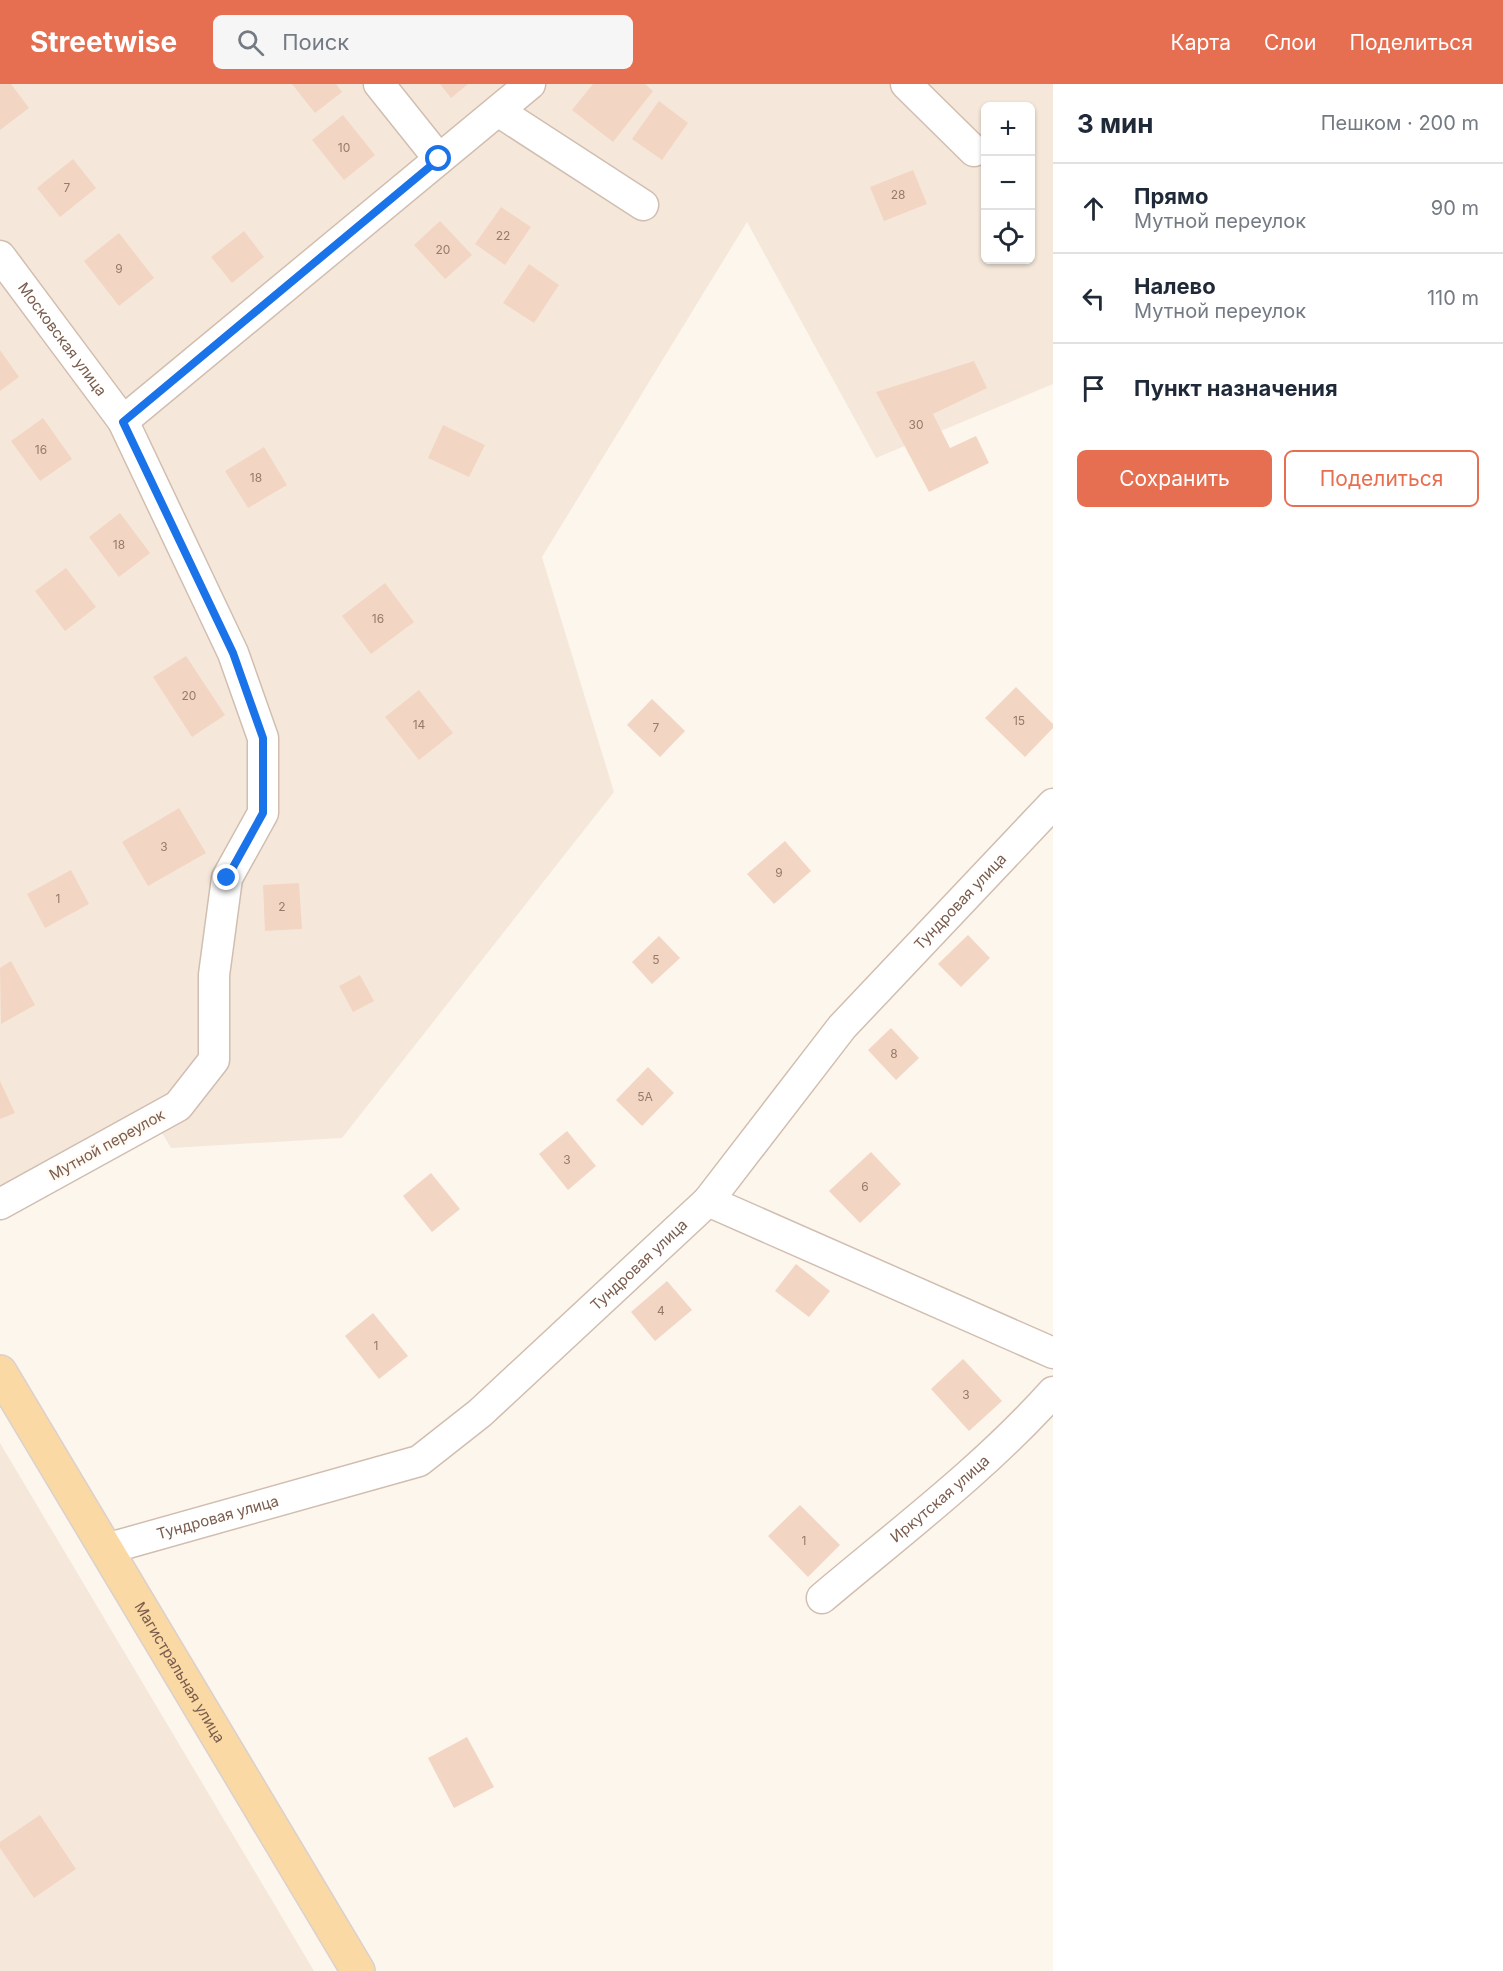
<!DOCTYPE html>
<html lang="ru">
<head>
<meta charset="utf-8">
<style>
	:root { --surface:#fff; --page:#f6f6f7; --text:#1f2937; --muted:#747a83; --line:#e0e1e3; --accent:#e76f51 }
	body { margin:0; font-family:Inter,sans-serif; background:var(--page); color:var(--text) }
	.controls { position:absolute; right:18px; top:18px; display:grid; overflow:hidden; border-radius:9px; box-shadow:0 2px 4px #0004 }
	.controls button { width:54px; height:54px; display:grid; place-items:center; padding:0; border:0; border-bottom:2px solid var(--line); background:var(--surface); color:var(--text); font:30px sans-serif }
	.stop { position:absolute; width:18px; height:18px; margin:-14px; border:4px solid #1a73e8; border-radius:50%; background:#fff }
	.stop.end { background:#1a73e8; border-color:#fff; box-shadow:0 2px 6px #0008 }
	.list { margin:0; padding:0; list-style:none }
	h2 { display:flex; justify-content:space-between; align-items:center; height:78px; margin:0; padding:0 24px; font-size:26px }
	h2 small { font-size:20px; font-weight:400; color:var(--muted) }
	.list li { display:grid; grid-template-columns:39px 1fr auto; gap:18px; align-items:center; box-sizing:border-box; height:90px; padding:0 24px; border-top:2px solid var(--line) }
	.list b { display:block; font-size:22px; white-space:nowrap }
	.list p { margin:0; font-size:20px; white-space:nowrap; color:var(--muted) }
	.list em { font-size:20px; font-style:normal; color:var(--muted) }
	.actions { display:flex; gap:12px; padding:18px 24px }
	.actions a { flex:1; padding:14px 0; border:2px solid var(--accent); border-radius:9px; text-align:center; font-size:21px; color:var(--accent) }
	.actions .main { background:var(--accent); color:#fff }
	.icon { flex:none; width:33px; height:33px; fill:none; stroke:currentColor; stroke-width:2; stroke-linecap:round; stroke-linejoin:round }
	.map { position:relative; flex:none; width:1053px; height:1887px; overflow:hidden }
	header { display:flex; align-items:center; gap:36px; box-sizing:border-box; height:84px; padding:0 30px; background:var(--accent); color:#fff }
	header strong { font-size:28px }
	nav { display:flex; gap:33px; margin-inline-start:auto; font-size:21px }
	.search { width:420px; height:54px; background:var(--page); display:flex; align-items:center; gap:15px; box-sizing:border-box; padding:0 21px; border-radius:9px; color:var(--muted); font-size:22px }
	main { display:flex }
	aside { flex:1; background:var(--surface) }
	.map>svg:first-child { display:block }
</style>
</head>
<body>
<header>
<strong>Streetwise</strong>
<div class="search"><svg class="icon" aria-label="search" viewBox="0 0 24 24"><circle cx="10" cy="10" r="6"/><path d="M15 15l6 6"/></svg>Поиск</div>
<nav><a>Карта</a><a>Слои</a><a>Поделиться</a></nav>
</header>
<main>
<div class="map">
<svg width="1053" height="1887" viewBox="0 0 1053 1887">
	<rect width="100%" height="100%" fill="#fdf6ec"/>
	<g fill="#f5e8da" fill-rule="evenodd">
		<path d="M 0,0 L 1053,0 L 1053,300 L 876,374 L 747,138 L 542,473 L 614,708 L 342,1054 L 171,1064 L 155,1037 L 0,1112 ZM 986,22 L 1030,22 L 1030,176 L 986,176 Z"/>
		<path d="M 0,1359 L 314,1887 L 0,1887 Z"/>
	</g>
	<g fill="#f3d5c3">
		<path d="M 0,0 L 11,0 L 29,24 L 0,46 Z"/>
		<path d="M 292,0 L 336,0 L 342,8 L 315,29 Z"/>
		<path d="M 440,0 L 468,0 L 451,14 Z"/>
		<path d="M 593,0 L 645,0 L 653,7 L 613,58 L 572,26 Z"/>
		<path d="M 659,17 L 688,39 L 662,76 L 632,55 Z"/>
		<path d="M 343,31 L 375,71 L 344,96 L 312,56 Z"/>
		<path d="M 73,75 L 96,104 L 60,133 L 37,104 Z"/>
		<path d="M 913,86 L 927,120 L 884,137 L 870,103 Z"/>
		<path d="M 501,123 L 531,143 L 505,181 L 475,160 Z"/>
		<path d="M 440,137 L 472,171 L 445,195 L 414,161 Z"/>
		<path d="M 244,147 L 264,173 L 232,199 L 211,173 Z"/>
		<path d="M 119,149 L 154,194 L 119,222 L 84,177 Z"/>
		<path d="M 529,180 L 559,201 L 534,239 L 503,219 Z"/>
		<path d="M 0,266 L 19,293 L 0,307 Z"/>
		<path d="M 974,277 L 987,304 L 933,330 L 950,364 L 976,352 L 989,379 L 929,408 L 876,308 Z"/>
		<path d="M 43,334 L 72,375 L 40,397 L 11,357 Z"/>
		<path d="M 443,341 L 485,361 L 469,393 L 428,374 Z"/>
		<path d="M 264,363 L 287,401 L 248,424 L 225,387 Z"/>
		<path d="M 120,429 L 150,469 L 119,493 L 89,453 Z"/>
		<path d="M 66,484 L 96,523 L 65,547 L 35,507 Z"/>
		<path d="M 385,499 L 414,538 L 371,570 L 342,532 Z"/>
		<path d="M 186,572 L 225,631 L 192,653 L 153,593 Z"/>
		<path d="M 1016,603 L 1053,640 L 1053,644 L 1025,673 L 985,634 Z"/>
		<path d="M 419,606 L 453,649 L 419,676 L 385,633 Z"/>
		<path d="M 652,615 L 685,647 L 660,673 L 627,641 Z"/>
		<path d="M 179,724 L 206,769 L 148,802 L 122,758 Z"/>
		<path d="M 785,757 L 811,787 L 774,820 L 747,790 Z"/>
		<path d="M 71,786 L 89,820 L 45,844 L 27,810 Z"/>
		<path d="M 299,799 L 302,845 L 265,847 L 263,801 Z"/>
		<path d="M 968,851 L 990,874 L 961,903 L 938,880 Z"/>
		<path d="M 659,852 L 680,874 L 652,900 L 632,878 Z"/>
		<path d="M 11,877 L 35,921 L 1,940 L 0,884 Z"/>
		<path d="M 360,891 L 374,917 L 353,928 L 339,902 Z"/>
		<path d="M 891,944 L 919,974 L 896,996 L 868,966 Z"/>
		<path d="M 648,983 L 674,1009 L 642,1042 L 616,1016 Z"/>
		<path d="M 0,997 L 15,1029 L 0,1035 Z"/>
		<path d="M 567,1047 L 596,1082 L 568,1106 L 539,1070 Z"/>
		<path d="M 871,1068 L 901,1100 L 860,1139 L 829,1107 Z"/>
		<path d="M 431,1089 L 460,1125 L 432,1148 L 403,1112 Z"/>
		<path d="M 796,1180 L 830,1207 L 809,1233 L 775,1207 Z"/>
		<path d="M 667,1197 L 692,1226 L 655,1257 L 631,1228 Z"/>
		<path d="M 373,1229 L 408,1272 L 379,1295 L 345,1252 Z"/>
		<path d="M 963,1275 L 1002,1317 L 969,1347 L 931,1305 Z"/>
		<path d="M 800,1421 L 840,1461 L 808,1493 L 768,1452 Z"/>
		<path d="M 467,1653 L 494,1703 L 454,1724 L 428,1674 Z"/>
		<path d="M 40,1731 L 76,1785 L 34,1814 L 0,1764 L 0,1758 Z"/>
	</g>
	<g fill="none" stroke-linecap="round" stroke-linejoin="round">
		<defs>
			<g id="minor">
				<path d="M 379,0 L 439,75"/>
				<path d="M 906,0 L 974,67"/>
				<path d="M 498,27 L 643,121"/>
				<path id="s1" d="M 0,172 L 123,337 L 233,569 L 263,654 L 263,729 L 227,794 L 214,891 L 214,976 L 178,1022 L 0,1120"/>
				<path d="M 123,337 L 530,0"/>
				<path d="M 708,1117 L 1053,1269"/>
				<path id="s2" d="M 106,1465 L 419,1377 L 480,1329 L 708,1117 L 842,943 L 1053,720"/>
				<path id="s3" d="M 822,1514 C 900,1448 984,1385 1053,1308"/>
			</g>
			<g id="major">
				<path id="s4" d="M 0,1288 L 358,1887"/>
			</g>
		</defs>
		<use href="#minor" stroke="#d1beb0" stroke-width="33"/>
		<use href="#major" stroke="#dad1cd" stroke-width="36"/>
		<use href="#minor" stroke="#fff" stroke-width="30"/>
		<use href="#major" stroke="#fbd9a5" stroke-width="33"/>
	</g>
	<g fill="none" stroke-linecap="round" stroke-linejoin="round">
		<path stroke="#1a73e8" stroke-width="8" d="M 227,794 L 263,729 L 263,654 L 233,569 L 123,338 L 439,75"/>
	</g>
	<g text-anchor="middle" stroke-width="4.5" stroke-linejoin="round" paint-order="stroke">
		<g font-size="12" fill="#987a6a">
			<text x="344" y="68">10</text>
			<text x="67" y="108">7</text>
			<text x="898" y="115">28</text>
			<text x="503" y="156">22</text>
			<text x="443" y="170">20</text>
			<text x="119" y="189">9</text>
			<text x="916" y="345">30</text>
			<text x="41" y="370">16</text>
			<text x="256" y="398">18</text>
			<text x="119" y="465">18</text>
			<text x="378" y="539">16</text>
			<text x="189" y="616">20</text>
			<text x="1019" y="641">15</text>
			<text x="419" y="645">14</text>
			<text x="656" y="648">7</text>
			<text x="164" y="767">3</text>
			<text x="779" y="793">9</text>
			<text x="58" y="819">1</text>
			<text x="282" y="827">2</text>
			<text x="656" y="880">5</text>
			<text x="894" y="974">8</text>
			<text x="645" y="1017">5А</text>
			<text x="567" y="1080">3</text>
			<text x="865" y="1107">6</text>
			<text x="661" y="1231">4</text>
			<text x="376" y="1266">1</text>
			<text x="966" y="1315">3</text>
			<text x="804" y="1461">1</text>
		</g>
		<g font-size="15" fill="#7a5c4d" stroke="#fffaf3">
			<text dy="5" stroke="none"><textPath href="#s1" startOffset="104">Московская улица</textPath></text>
			<text dy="5" stroke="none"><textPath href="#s2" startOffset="1106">Тундровая улица</textPath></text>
			<text transform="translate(107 1061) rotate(-29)" y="5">Мутной переулок</text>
			<text dy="5" stroke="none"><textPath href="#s2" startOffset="620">Тундровая улица</textPath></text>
			<text dy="5" stroke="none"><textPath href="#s3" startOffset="154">Иркутская улица</textPath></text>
			<text dy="5" stroke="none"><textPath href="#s2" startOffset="116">Тундровая улица</textPath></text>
			<text dy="5" stroke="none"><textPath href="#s4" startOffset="350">Магистральная улица</textPath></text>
		</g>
	</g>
</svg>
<div class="controls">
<button>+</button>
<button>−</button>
<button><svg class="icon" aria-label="locate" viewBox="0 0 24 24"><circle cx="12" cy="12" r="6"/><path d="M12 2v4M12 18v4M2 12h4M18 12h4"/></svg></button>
</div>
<div class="stop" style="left:439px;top:75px"></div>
<div class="stop end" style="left:227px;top:794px"></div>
</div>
<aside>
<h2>3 мин<small>Пешком · 200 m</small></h2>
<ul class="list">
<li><svg class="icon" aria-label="ahead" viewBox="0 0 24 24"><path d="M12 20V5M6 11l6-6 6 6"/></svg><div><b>Прямо</b><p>Мутной переулок</p></div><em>90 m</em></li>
<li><svg class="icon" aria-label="left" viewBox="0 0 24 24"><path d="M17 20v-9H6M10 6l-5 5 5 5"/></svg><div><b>Налево</b><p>Мутной переулок</p></div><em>110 m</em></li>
<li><svg class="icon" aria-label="arrive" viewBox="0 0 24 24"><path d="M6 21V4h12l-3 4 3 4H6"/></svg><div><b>Пункт назначения</b></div></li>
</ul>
<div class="actions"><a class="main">Сохранить</a><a>Поделиться</a></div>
</aside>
</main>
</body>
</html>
